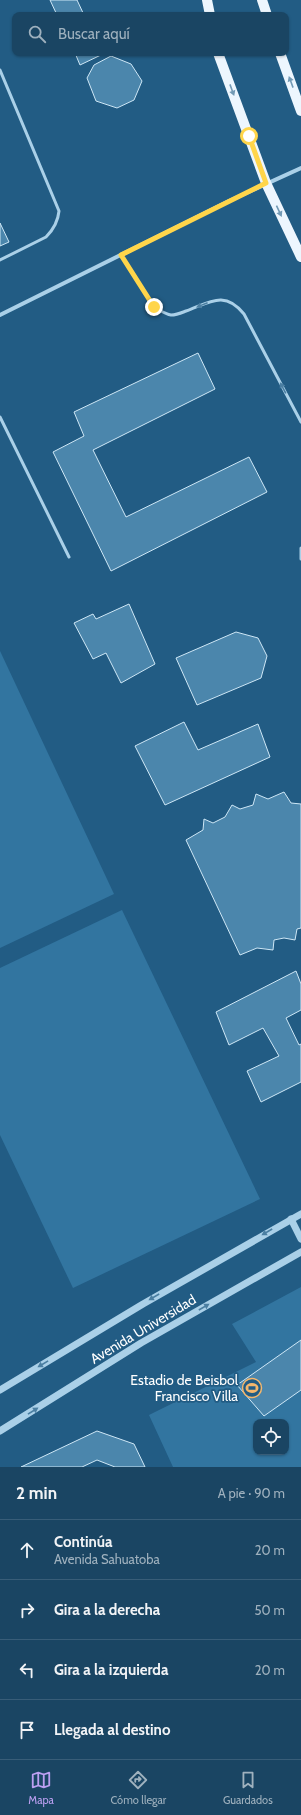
<!DOCTYPE html>
<html lang="es">
<head>
<meta charset="utf-8">
<style>
	:root { --surface:#1a4563; --page:#274f6c; --text:#f1f3f6; --muted:#9fb1be; --line:#385d78; --accent:#bca0f2 }
	body { margin:0; font-family:Cabin,sans-serif; background:var(--page); color:var(--text) }
	.controls { position:absolute; right:12px; bottom:12px; display:grid; overflow:hidden; border-radius:8px; box-shadow:0 1px 3px #0004 }
	.controls button { width:36px; height:36px; display:grid; place-items:center; padding:0; border:0; border-bottom:1px solid var(--line); background:var(--surface); color:var(--text); font:20px sans-serif }
	.stop { position:absolute; width:12px; height:12px; margin:-9px; border:3px solid #ffd54a; border-radius:50%; background:#fff }
	.stop.end { background:#ffd54a; border-color:#fff; box-shadow:0 1px 4px #0008 }
	.list { margin:0; padding:0; list-style:none }
	h2 { display:flex; justify-content:space-between; align-items:center; height:52px; margin:0; padding:0 16px; font-size:17px }
	h2 small { font-size:13px; font-weight:400; color:var(--muted) }
	.list li { display:grid; grid-template-columns:26px 1fr auto; gap:12px; align-items:center; box-sizing:border-box; height:60px; padding:0 16px; border-top:1px solid var(--line) }
	.list b { display:block; font-size:15px; white-space:nowrap }
	.list p { margin:0; font-size:13px; white-space:nowrap; color:var(--muted) }
	.list em { font-size:13px; font-style:normal; color:var(--muted) }
	.icon { flex:none; width:22px; height:22px; fill:none; stroke:currentColor; stroke-width:2; stroke-linecap:round; stroke-linejoin:round }
	.map { position:relative; flex:none; width:301px; height:1467px; overflow:hidden }
	.search { position:absolute; background:var(--surface); box-shadow:0 1px 3px #0004; left:12px; right:12px; top:12px; height:44px; display:flex; align-items:center; gap:10px; box-sizing:border-box; padding:0 14px; border-radius:8px; color:var(--muted); font-size:15px }
	.sheet { height:292px; background:var(--surface) }
	nav { display:flex; justify-content:space-around; align-items:center; box-sizing:border-box; height:56px; border-top:1px solid var(--line); background:var(--surface); font-size:11px; color:var(--muted) }
	nav a { display:grid; justify-items:center; gap:2px }
	nav .on { color:var(--accent) }
	.map>svg:first-child { display:block }
</style>
</head>
<body>
<div class="map">
<svg width="301" height="1467" viewBox="0 0 301 1467">
	<rect width="100%" height="100%" fill="#225c84"/>
	<g fill="#3275a0" fill-rule="evenodd">
		<path d="M 0,651 L 114,894 L 0,948 Z"/>
		<path d="M 122,910 L 260,1199 L 73,1288 L 0,1135 L 0,968 Z"/>
		<path d="M 301,1287 L 301,1467 L 173,1467 L 149,1415 L 256,1362 L 232,1324 ZM 256,1422 L 286,1422 L 286,1452 L 256,1452 Z"/>
	</g>
	<g fill="#4b86ac" stroke="#cee7f6">
		<path d="M 50,0 L 77,0 L 84,15 L 57,15 Z"/>
		<path d="M 75,53 L 102,53 L 103,54 L 80,65 Z"/>
		<path d="M 111,56 L 131,64 L 142,81 L 134,100 L 117,108 L 96,101 L 87,78 L 94,65 Z"/>
		<path d="M 0,223 L 9,242 L 0,246 Z"/>
		<path d="M 198,353 L 215,389 L 93,450 L 126,517 L 249,457 L 267,492 L 111,571 L 53,452 L 84,436 L 74,412 Z"/>
		<path d="M 129,604 L 155,664 L 121,683 L 106,653 L 93,659 L 74,623 L 93,614 L 96,619 Z"/>
		<path d="M 236,632 L 258,638 L 267,656 L 261,678 L 197,705 L 176,658 Z"/>
		<path d="M 184,722 L 198,750 L 258,724 L 270,757 L 165,805 L 135,746 Z"/>
		<path d="M 284,792 L 291,803 L 301,804 L 301,928 L 297,929 L 295,940 L 284,938 L 274,940 L 273,950 L 257,948 L 240,955 L 186,840 L 203,830 L 204,819 L 213,823 L 225,817 L 232,805 L 240,809 L 253,805 L 256,794 L 268,799 Z"/>
		<path d="M 296,971 L 301,984 L 301,1010 L 286,1018 L 299,1045 L 301,1044 L 301,1082 L 261,1102 L 247,1071 L 279,1056 L 263,1028 L 229,1045 L 216,1012 Z"/>
		<path d="M 301,1340 L 301,1390 L 264,1416 L 237,1385 Z"/>
		<path d="M 97,1431 L 134,1444 L 145,1467 L 115,1467 L 97,1460 L 82,1467 L 21,1467 Z"/>
	</g>
	<g fill="none" stroke-linecap="round" stroke-linejoin="round">
		<g stroke="#aad0e8" stroke-width="3">
			<path d="M 0,70 L 59,211 C 58,222 54,229 46,237 L 0,260"/>
			<path d="M 121,255 L 154,307 C 160,310 165,314 171,315 C 177,315 181,313 186,311 C 210,302 225,290 244,314 L 301,422"/>
			<path d="M 0,417 L 69,557"/>
			<path d="M 301,548 L 301,559"/>
		</g>
		<path stroke="#aad0e8" stroke-width="4" d="M 0,315 L 229,201 L 301,168"/>
		<g stroke="#aad0e8" stroke-width="7">
			<path d="M 291,1219 L 301,1239"/>
			<path d="M 0,1390 L 143,1304 L 301,1214"/>
			<path d="M 0,1431 L 141,1343 L 301,1252"/>
		</g>
		<g stroke="#edf6fe" stroke-width="10">
			<path d="M 207,0 L 210,15"/>
			<path d="M 262,0 L 267,15"/>
			<path d="M 218,53 L 266,183 L 301,257"/>
			<path d="M 280,53 L 301,111"/>
		</g>
	</g>
	<defs><path id="oneway-solid" d="M-6-.8H1V-3.2L6.5 0L1 3.2V.8H-6Z"/></defs>
	<g fill="#739ab5">
		<use href="#oneway-solid" transform="translate(291 82) rotate(-110)"/>
		<use href="#oneway-solid" transform="translate(232 90) rotate(70)"/>
		<use href="#oneway-solid" transform="translate(279 211) rotate(65)"/>
	</g>
	<g fill="#4b7fa2">
		<use href="#oneway-solid" transform="translate(202 305) rotate(158)"/>
		<use href="#oneway-solid" transform="translate(283 388) rotate(-118)"/>
		<use href="#oneway-solid" transform="translate(267 1232) rotate(150)"/>
		<use href="#oneway-solid" transform="translate(154 1297) rotate(150)"/>
		<use href="#oneway-solid" transform="translate(204 1307) rotate(-30)"/>
		<use href="#oneway-solid" transform="translate(43 1364) rotate(149)"/>
		<use href="#oneway-solid" transform="translate(33 1411) rotate(-32)"/>
	</g>
	<g fill="none" stroke-linecap="round" stroke-linejoin="round">
		<path stroke="#ffd54a" stroke-width="5" d="M 154,307 L 121,255 L 266,183 L 249,136"/>
	</g>
	<defs>
		<symbol id="stadium-ring" viewBox="-11 -11 22 22"><circle r="9.5" fill="#225c84" stroke="#f5b76c" stroke-width="1.5"/><path d="M0-5a6.5 5 0 1 0 0 10a6.5 5 0 1 0 0-10ZM-3.5-1.8h7v3.6h-7Z" fill="#f5b76c"/></symbol>
	</defs>
	<g fill-rule="evenodd">
		<use href="#stadium-ring" x="241" y="1377" width="22" height="22"/>
	</g>
	<g text-anchor="middle" stroke-width="3.5" stroke-linejoin="round" paint-order="stroke">
		<g font-size="14" fill="#fff" stroke="#225c84">
			<text transform="translate(143 1329) rotate(-31)" y="5">Avenida Universidad</text>
		</g>
		<g font-size="14" fill="#fff" stroke="#225c84" text-anchor="end">
			<text x="238" y="1385">Estadio de Beisbol<tspan x="238" dy="16">Francisco Villa</tspan></text>
		</g>
	</g>
</svg>
<div class="controls">
<button><svg class="icon" aria-label="locate" viewBox="0 0 24 24"><circle cx="12" cy="12" r="6"/><path d="M12 2v4M12 18v4M2 12h4M18 12h4"/></svg></button>
</div>
<div class="stop" style="left:249px;top:136px"></div>
<div class="stop end" style="left:154px;top:307px"></div>
<div class="search"><svg class="icon" aria-label="search" viewBox="0 0 24 24"><circle cx="10" cy="10" r="6"/><path d="M15 15l6 6"/></svg>Buscar aquí</div>
</div>
<section class="sheet">
<h2>2 min<small>A pie · 90 m</small></h2>
<ul class="list">
<li><svg class="icon" aria-label="ahead" viewBox="0 0 24 24"><path d="M12 20V5M6 11l6-6 6 6"/></svg><div><b>Continúa</b><p>Avenida Sahuatoba</p></div><em>20 m</em></li>
<li><svg class="icon" aria-label="right" viewBox="0 0 24 24"><path d="M7 20v-9h11M14 6l5 5-5 5"/></svg><div><b>Gira a la derecha</b></div><em>50 m</em></li>
<li><svg class="icon" aria-label="left" viewBox="0 0 24 24"><path d="M17 20v-9H6M10 6l-5 5 5 5"/></svg><div><b>Gira a la izquierda</b></div><em>20 m</em></li>
<li><svg class="icon" aria-label="arrive" viewBox="0 0 24 24"><path d="M6 21V4h12l-3 4 3 4H6"/></svg><div><b>Llegada al destino</b></div></li>
</ul>
</section>
<nav>
<a class="on"><svg class="icon" aria-label="map" viewBox="0 0 24 24"><path d="M3 6l6-2 6 2 6-2v14l-6 2-6-2-6 2zM9 4v14M15 6v14"/></svg>Mapa</a>
<a><svg class="icon" aria-label="directions" viewBox="0 0 24 24"><path d="M12 3l9 9-9 9-9-9zM9 14v-3h6M13 9l2 2-2 2"/></svg>Cómo llegar</a>
<a><svg class="icon" aria-label="saved" viewBox="0 0 24 24"><path d="M7 4h10v16l-5-4-5 4z"/></svg>Guardados</a>
</nav>
</body>
</html>
